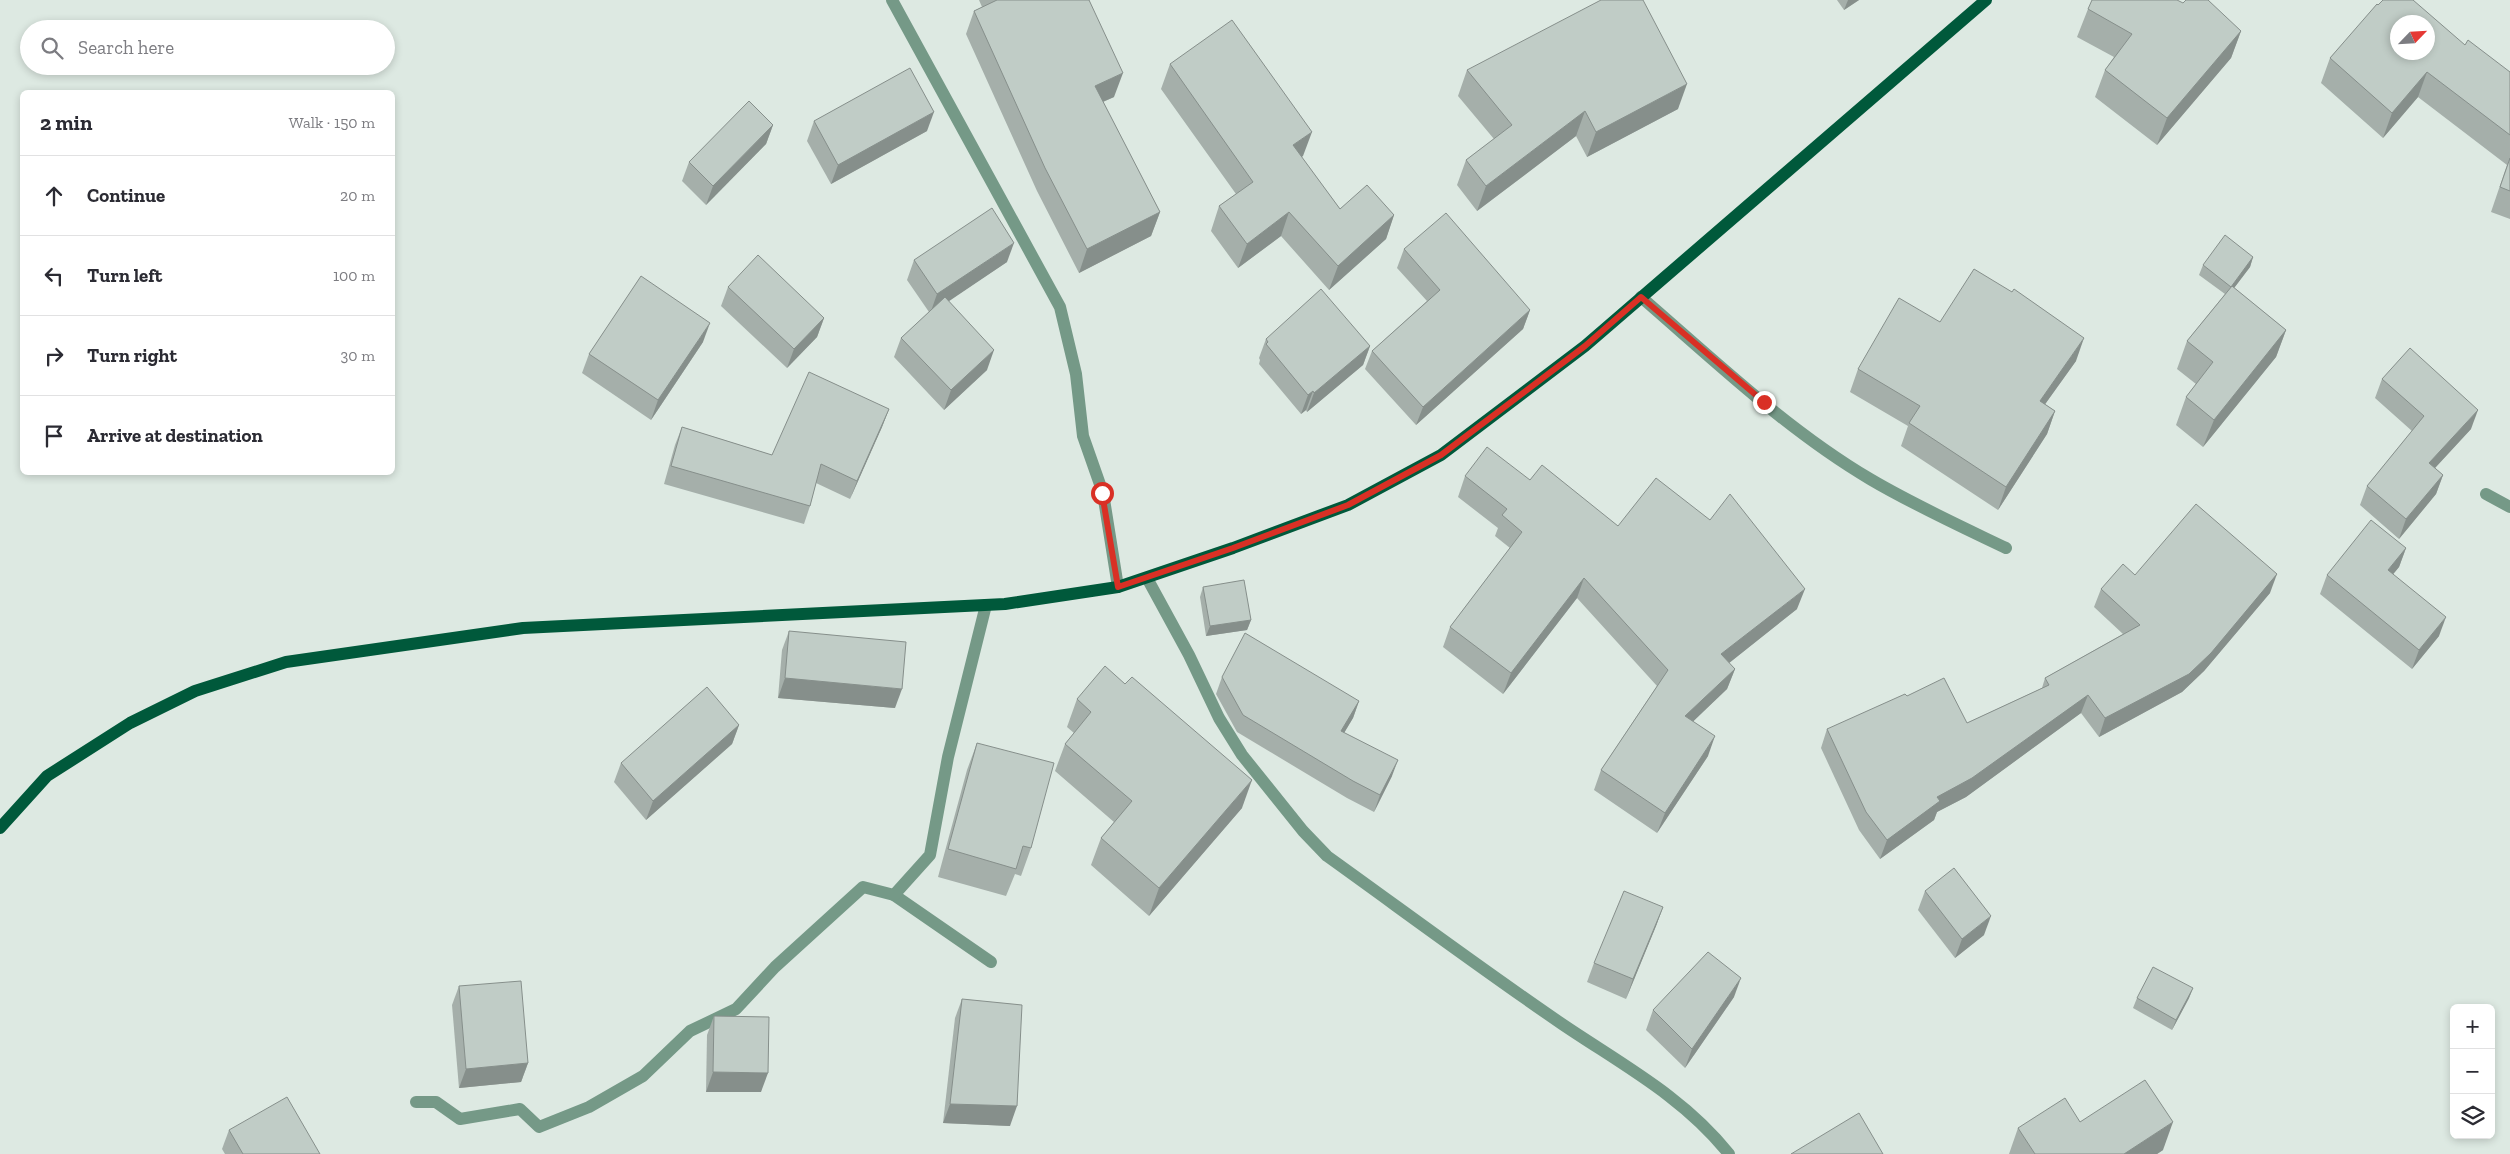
<!DOCTYPE html>
<html lang="en">
<head>
<meta charset="utf-8">
<style>
	:root { --surface:#fff; --page:#f2f2f3; --text:#2b2b33; --muted:#7c7c81; --line:#e1e1e2 }
	body { margin:0; font-family:"Zilla Slab",serif; background:var(--page); color:var(--text) }
	.controls { position:absolute; right:15px; bottom:15px; display:grid; overflow:hidden; border-radius:8px; box-shadow:0 2px 8px #0003 }
	.controls button { width:45px; height:45px; display:grid; place-items:center; padding:0; border:0; border-bottom:1px solid var(--line); background:var(--surface); color:var(--text); font:25px sans-serif }
	.compass { position:absolute; left:2390px; top:15px; width:45px; height:45px; border-radius:50%; background:var(--surface); box-shadow:0 2px 8px #0003; rotate:65deg }
	.stop { position:absolute; width:15px; height:15px; margin:-11px; border:4px solid #d93025; border-radius:50%; background:#fff }
	.stop.end { background:#d93025; border-color:#fff; box-shadow:0 1px 5px #0008 }
	.list { margin:0; padding:0; list-style:none }
	h2 { display:flex; justify-content:space-between; align-items:center; height:65px; margin:0; padding:0 20px; font-size:21px }
	h2 small { font-size:16px; font-weight:400; color:var(--muted) }
	.list li { display:grid; grid-template-columns:32px 1fr auto; gap:15px; align-items:center; box-sizing:border-box; height:80px; padding:0 20px; border-top:1px solid var(--line) }
	.list b { display:block; font-size:19px; white-space:nowrap }
	.list em { font-size:16px; font-style:normal; color:var(--muted) }
	.icon { flex:none; width:28px; height:28px; fill:none; stroke:currentColor; stroke-width:2; stroke-linecap:round; stroke-linejoin:round }
	.map { position:relative; flex:none; width:2510px; height:1154px; overflow:hidden }
	.search { position:absolute; background:var(--surface); box-shadow:0 2px 8px #0003; left:20px; top:20px; width:375px; height:55px; display:flex; align-items:center; gap:12px; box-sizing:border-box; padding:0 18px; border-radius:28px; color:var(--muted); font-size:19px }
	.panel { position:absolute; background:var(--surface); box-shadow:0 2px 8px #0003; left:20px; top:90px; width:375px; height:385px; border-radius:8px }
	.map>svg:first-child { display:block }
</style>
</head>
<body>
<div class="map">
<svg width="2510" height="1154" viewBox="0 0 2510 1154">
	<rect width="100%" height="100%" fill="#dde9e2"/>
	<g fill="none" stroke-linecap="round" stroke-linejoin="round">
		<g stroke="#759987" stroke-width="12">
			<path d="M 892,0 L 1060,307 L 1076,374 L 1083,436 L 1103,493 L 1118,587"/>
			<path d="M 1641,297 C 1714,360 1787,430 1870,479 C 1914,505 1960,526 2006,548"/>
			<path d="M 2486,494 L 2510,507"/>
			<path d="M 1147,578 L 1189,655 L 1219,718 L 1242,755 L 1303,831 L 1327,856 C 1405,912 1483,970 1562,1024 C 1621,1064 1684,1097 1729,1154"/>
			<path d="M 894,895 L 991,962"/>
			<path d="M 416,1102 L 436,1102 L 460,1119 L 520,1109 L 539,1127 L 589,1107 L 643,1076 L 690,1031 L 736,1009 L 775,967 L 863,887 L 894,895 L 930,855 L 948,757 L 986,605"/>
		</g>
		<path stroke="#00593b" stroke-width="12" d="M 0,828 L 47,776 L 130,723 L 195,691 L 286,662 L 523,628 L 1005,604 L 1118,587 L 1233,548 L 1348,505 L 1441,455 L 1585,346 L 1986,0"/>
	</g>
	<g fill="#a5afaa">
		<path d="M 979,0 L 1089,0 L 1114,97 L 1103,102 L 1160,212 L 1151,236 L 1079,273 L 1037,191 L 966,34 L 974,11 L 982,7 Z"/>
		<path d="M 1837,0 L 1859,0 L 1844,10 Z"/>
		<path d="M 2378,5 L 2465,45 L 2510,72 L 2510,219 L 2491,212 L 2507,165 L 2418,97 L 2383,138 L 2321,83 L 2330,58 Z"/>
		<path d="M 2088,9 L 2241,31 L 2231,58 L 2157,145 L 2095,97 L 2105,70 L 2114,57 L 2077,37 Z"/>
		<path d="M 1170,64 L 1303,156 L 1301,157 L 1340,209 L 1394,215 L 1386,239 L 1329,290 L 1281,236 L 1238,268 L 1211,231 L 1219,206 L 1236,194 L 1161,89 Z"/>
		<path d="M 1467,70 L 1678,109 L 1587,157 L 1576,136 L 1477,211 L 1457,185 L 1466,160 L 1494,139 L 1458,96 Z"/>
		<path d="M 814,121 L 927,131 L 831,184 L 807,141 Z"/>
		<path d="M 773,125 L 766,144 L 706,205 L 682,181 L 689,162 Z"/>
		<path d="M 1404,249 L 1530,310 L 1523,329 L 1416,425 L 1365,369 L 1372,351 L 1427,301 L 1397,268 Z"/>
		<path d="M 2253,257 L 2250,267 L 2234,288 L 2286,330 L 2276,357 L 2203,447 L 2176,425 L 2186,397 L 2196,384 L 2177,369 L 2187,341 L 2225,294 L 2199,275 L 2203,265 Z"/>
		<path d="M 914,260 L 1007,262 L 948,301 L 987,370 L 944,410 L 894,357 L 901,338 L 929,312 L 907,280 Z"/>
		<path d="M 728,287 L 824,318 L 817,337 L 787,368 L 721,306 Z"/>
		<path d="M 1266,339 L 1370,346 L 1363,365 L 1307,412 L 1306,410 L 1301,414 L 1259,364 L 1260,360 L 1259,358 Z"/>
		<path d="M 703,342 L 651,420 L 582,373 L 589,354 Z"/>
		<path d="M 2076,361 L 2045,404 L 2055,411 L 2047,434 L 1998,510 L 1901,446 L 1908,426 L 1850,392 L 1858,369 Z"/>
		<path d="M 2382,379 L 2471,429 L 2435,468 L 2443,475 L 2436,494 L 2399,539 L 2360,505 L 2367,486 L 2412,431 L 2375,398 Z"/>
		<path d="M 889,409 L 882,427 L 850,499 L 816,483 L 810,506 L 804,524 L 664,484 L 675,445 L 682,427 L 772,455 Z"/>
		<path d="M 1465,476 L 1530,480 L 1618,526 L 1797,609 L 1729,663 L 1735,669 L 1727,689 L 1693,721 L 1708,756 L 1657,833 L 1594,790 L 1601,770 L 1657,686 L 1577,598 L 1503,694 L 1443,647 L 1450,627 L 1510,548 L 1495,536 L 1498,528 L 1458,497 Z"/>
		<path d="M 2406,548 L 2399,567 L 2393,574 L 2439,636 L 2412,669 L 2320,594 L 2327,575 Z"/>
		<path d="M 2135,575 L 2270,593 L 2204,671 L 2182,692 L 2099,737 L 2081,713 L 1966,797 L 1937,812 L 1934,820 L 1880,859 L 1859,830 L 1821,748 L 1827,729 L 1967,723 L 2042,688 L 2045,678 L 2123,634 L 2094,607 L 2101,589 Z"/>
		<path d="M 1203,587 L 1251,620 L 1247,630 L 1206,636 L 1200,597 Z"/>
		<path d="M 789,631 L 895,708 L 778,698 L 782,650 Z"/>
		<path d="M 1222,677 L 1359,701 L 1353,718 L 1344,733 L 1392,776 L 1374,812 L 1347,798 L 1237,732 L 1216,694 Z"/>
		<path d="M 1077,699 L 1242,808 L 1149,916 L 1091,865 L 1101,838 L 1114,822 L 1055,771 L 1065,744 L 1074,733 L 1067,727 Z"/>
		<path d="M 739,725 L 732,744 L 646,820 L 614,782 L 621,763 Z"/>
		<path d="M 977,743 L 1031,848 L 1021,876 L 1015,874 L 1006,896 L 938,877 L 967,770 Z"/>
		<path d="M 1925,891 L 1984,935 L 1955,958 L 1918,910 Z"/>
		<path d="M 1663,907 L 1656,926 L 1626,999 L 1587,982 L 1594,963 Z"/>
		<path d="M 459,986 L 528,1063 L 521,1082 L 459,1088 L 452,1005 Z"/>
		<path d="M 2193,988 L 2189,998 L 2172,1030 L 2133,1008 L 2137,998 Z"/>
		<path d="M 1734,997 L 1685,1068 L 1646,1030 L 1653,1010 Z"/>
		<path d="M 962,999 L 1010,1126 L 943,1123 L 955,1018 Z"/>
		<path d="M 714,1016 L 761,1092 L 706,1092 L 707,1035 Z"/>
		<path d="M 2080,1122 L 2163,1150 L 2157,1154 L 2009,1154 L 2018,1128 Z"/>
		<path d="M 229,1130 L 320,1154 L 225,1154 L 222,1149 Z"/>
	</g>
	<g fill="#868f8b">
		<path d="M 1848,0 L 1859,0 L 1844,10 Z"/>
		<path d="M 2241,31 L 2231,58 L 2157,145 L 2167,118 Z"/>
		<path d="M 2427,72 L 2418,97 L 2383,138 L 2392,113 Z"/>
		<path d="M 1123,73 L 1114,97 L 1086,109 L 1095,86 Z"/>
		<path d="M 1687,84 L 1678,109 L 1587,157 L 1596,132 Z"/>
		<path d="M 1585,111 L 1576,136 L 1477,211 L 1486,186 Z"/>
		<path d="M 934,112 L 927,131 L 831,184 L 838,165 Z"/>
		<path d="M 773,125 L 766,144 L 706,205 L 713,186 Z"/>
		<path d="M 1312,132 L 1303,156 L 1284,169 L 1293,145 Z"/>
		<path d="M 1160,212 L 1151,236 L 1079,273 L 1087,249 Z"/>
		<path d="M 1289,212 L 1281,236 L 1238,268 L 1247,244 Z"/>
		<path d="M 1394,215 L 1386,239 L 1329,290 L 1338,266 Z"/>
		<path d="M 1014,243 L 1007,262 L 930,314 L 937,294 Z"/>
		<path d="M 2253,257 L 2250,267 L 2228,296 L 2231,287 Z"/>
		<path d="M 1530,310 L 1523,329 L 1416,425 L 1423,407 Z"/>
		<path d="M 824,318 L 817,337 L 787,368 L 794,349 Z"/>
		<path d="M 710,323 L 703,342 L 651,420 L 658,400 Z"/>
		<path d="M 2286,330 L 2276,357 L 2203,447 L 2214,420 Z"/>
		<path d="M 2084,338 L 2076,361 L 2031,424 L 2040,401 Z"/>
		<path d="M 1370,346 L 1363,365 L 1307,412 L 1314,393 Z"/>
		<path d="M 994,350 L 987,370 L 944,410 L 951,390 Z"/>
		<path d="M 1313,391 L 1306,410 L 1301,414 L 1308,395 Z"/>
		<path d="M 889,409 L 882,427 L 850,499 L 857,481 Z"/>
		<path d="M 2478,410 L 2471,429 L 2422,482 L 2429,463 Z"/>
		<path d="M 2055,411 L 2047,434 L 1998,510 L 2006,487 Z"/>
		<path d="M 2443,475 L 2436,494 L 2399,539 L 2406,519 Z"/>
		<path d="M 2406,548 L 2399,567 L 2381,589 L 2388,570 Z"/>
		<path d="M 2277,574 L 2270,593 L 2204,671 L 2182,692 L 2099,737 L 2105,718 Z"/>
		<path d="M 1584,578 L 1577,598 L 1503,694 L 1511,673 Z"/>
		<path d="M 1805,589 L 1797,609 L 1714,675 L 1721,654 Z"/>
		<path d="M 2446,617 L 2439,636 L 2412,669 L 2419,650 Z"/>
		<path d="M 1251,620 L 1247,630 L 1206,636 L 1210,626 Z"/>
		<path d="M 1735,669 L 1727,689 L 1678,736 L 1685,716 Z"/>
		<path d="M 785,678 L 902,689 L 895,708 L 778,698 Z"/>
		<path d="M 2088,695 L 2081,713 L 1966,797 L 1937,812 L 1934,820 L 1880,859 L 1887,840 L 1937,797 Z"/>
		<path d="M 1359,701 L 1353,718 L 1335,748 L 1341,731 Z"/>
		<path d="M 739,725 L 732,744 L 646,820 L 653,801 Z"/>
		<path d="M 1715,736 L 1708,756 L 1657,833 L 1665,813 Z"/>
		<path d="M 1398,760 L 1392,776 L 1374,812 L 1380,795 Z"/>
		<path d="M 1252,780 L 1242,808 L 1149,916 L 1159,888 Z"/>
		<path d="M 1663,907 L 1656,926 L 1626,999 L 1633,979 Z"/>
		<path d="M 1991,916 L 1984,935 L 1955,958 L 1962,939 Z"/>
		<path d="M 1741,978 L 1734,997 L 1685,1068 L 1692,1049 Z"/>
		<path d="M 2193,988 L 2189,998 L 2172,1030 L 2176,1020 Z"/>
		<path d="M 528,1063 L 521,1082 L 459,1088 L 466,1069 Z"/>
		<path d="M 713,1072 L 768,1073 L 761,1092 L 706,1092 Z"/>
		<path d="M 950,1104 L 1017,1106 L 1010,1126 L 943,1123 Z"/>
		<path d="M 2173,1122 L 2163,1150 L 2157,1154 L 2124,1154 Z"/>
	</g>
	<g fill="#c0ccc6" stroke="#868f8b" fill-rule="evenodd">
		<path d="M 997,0 L 1089,0 L 1123,73 L 1095,86 L 1160,212 L 1087,249 L 1045,168 L 974,11 Z"/>
		<path d="M 1601,0 L 1643,0 L 1687,84 L 1596,132 L 1585,111 L 1486,186 L 1466,160 L 1512,125 L 1467,70 Z"/>
		<path d="M 2092,0 L 2177,0 L 2183,3 L 2186,0 L 2208,0 L 2241,31 L 2167,118 L 2105,70 L 2132,34 L 2088,9 Z"/>
		<path d="M 2383,0 L 2413,0 L 2465,45 L 2468,40 L 2510,72 L 2510,135 L 2427,72 L 2392,113 L 2330,58 L 2377,4 L 2378,5 ZM 2398,22 L 2428,22 L 2428,52 L 2398,52 Z"/>
		<path d="M 1232,20 L 1312,132 L 1293,145 L 1340,209 L 1367,185 L 1394,215 L 1338,266 L 1289,212 L 1247,244 L 1219,206 L 1253,182 L 1170,64 Z"/>
		<path d="M 910,68 L 934,112 L 838,165 L 814,121 Z"/>
		<path d="M 749,101 L 773,125 L 713,186 L 689,162 Z"/>
		<path d="M 2510,158 L 2510,191 L 2500,187 Z"/>
		<path d="M 992,208 L 1014,243 L 937,294 L 914,260 Z"/>
		<path d="M 1446,213 L 1530,310 L 1423,407 L 1372,351 L 1440,290 L 1404,249 Z"/>
		<path d="M 2225,235 L 2253,257 L 2231,287 L 2203,265 Z"/>
		<path d="M 758,255 L 824,318 L 794,349 L 728,287 Z"/>
		<path d="M 1974,269 L 2012,292 L 2014,289 L 2084,338 L 2040,401 L 2055,411 L 2006,487 L 1909,423 L 1920,406 L 1858,369 L 1899,298 L 1940,322 Z"/>
		<path d="M 641,276 L 710,323 L 658,400 L 589,354 Z"/>
		<path d="M 2232,286 L 2286,330 L 2214,420 L 2186,397 L 2213,362 L 2187,341 Z"/>
		<path d="M 1321,289 L 1370,346 L 1314,393 L 1313,391 L 1308,395 L 1266,344 L 1268,342 L 1266,339 Z"/>
		<path d="M 945,297 L 994,350 L 951,390 L 901,338 Z"/>
		<path d="M 2410,348 L 2478,410 L 2429,463 L 2443,475 L 2406,519 L 2367,486 L 2424,416 L 2382,379 Z"/>
		<path d="M 809,372 L 889,409 L 857,481 L 821,464 L 810,506 L 671,466 L 682,427 L 772,455 Z"/>
		<path d="M 1487,447 L 1530,480 L 1542,465 L 1618,526 L 1656,478 L 1710,520 L 1730,494 L 1805,589 L 1721,654 L 1735,669 L 1685,716 L 1715,736 L 1665,813 L 1601,770 L 1668,670 L 1584,578 L 1511,673 L 1450,627 L 1522,532 L 1502,515 L 1507,509 L 1465,476 Z"/>
		<path d="M 2196,504 L 2277,574 L 2211,653 L 2189,674 L 2105,718 L 2088,695 L 1972,778 L 1937,797 L 1940,801 L 1887,840 L 1866,812 L 1827,729 L 1905,694 L 1907,696 L 1944,678 L 1967,723 L 2049,685 L 2045,678 L 2140,625 L 2101,589 L 2123,564 L 2135,575 Z"/>
		<path d="M 2371,520 L 2406,548 L 2388,570 L 2446,617 L 2419,650 L 2327,575 Z"/>
		<path d="M 1244,580 L 1251,620 L 1210,626 L 1203,587 Z"/>
		<path d="M 789,631 L 906,642 L 902,689 L 785,678 Z"/>
		<path d="M 1245,633 L 1359,701 L 1341,731 L 1398,760 L 1380,795 L 1353,781 L 1243,715 L 1222,677 Z"/>
		<path d="M 1105,666 L 1125,684 L 1132,677 L 1252,780 L 1159,888 L 1101,838 L 1132,801 L 1065,744 L 1091,712 L 1077,699 Z"/>
		<path d="M 707,687 L 739,725 L 653,801 L 621,763 Z"/>
		<path d="M 977,743 L 1054,763 L 1031,848 L 1023,846 L 1016,869 L 948,849 Z"/>
		<path d="M 1954,868 L 1991,916 L 1962,939 L 1925,891 Z"/>
		<path d="M 1624,891 L 1663,907 L 1633,979 L 1594,963 Z"/>
		<path d="M 1708,952 L 1741,978 L 1692,1049 L 1653,1010 Z"/>
		<path d="M 2153,967 L 2193,988 L 2176,1020 L 2137,998 Z"/>
		<path d="M 521,981 L 528,1063 L 466,1069 L 459,986 Z"/>
		<path d="M 962,999 L 1022,1005 L 1017,1106 L 950,1104 Z"/>
		<path d="M 714,1016 L 769,1017 L 768,1073 L 713,1072 Z"/>
		<path d="M 2145,1080 L 2173,1122 L 2124,1154 L 2035,1154 L 2018,1128 L 2065,1098 L 2080,1122 Z"/>
		<path d="M 287,1097 L 320,1154 L 243,1154 L 229,1130 Z"/>
		<path d="M 1859,1113 L 1883,1154 L 1791,1154 Z"/>
	</g>
	<g fill="none" stroke-linecap="round" stroke-linejoin="round">
		<path stroke="#d93025" stroke-width="6" d="M 1102,493 L 1118,587 L 1233,548 L 1348,505 L 1441,455 L 1585,346 L 1641,297 L 1764,402"/>
	</g>
</svg>
<div class="controls">
<button>+</button>
<button>−</button>
<button><svg class="icon" aria-label="layers" viewBox="0 0 24 24"><path d="M12 4l9 5-9 5-9-5zM3 14l9 5 9-5"/></svg></button>
</div>
<svg class="compass" viewBox="-18 -18 36 36"><path d="M0-13l5 13h-10z" fill="#e53935"/><path d="M0 13l5-13h-10z" fill="#7c7c81"/></svg>
<div class="stop" style="left:1102px;top:493px"></div>
<div class="stop end" style="left:1764px;top:402px"></div>
<div class="search"><svg class="icon" aria-label="search" viewBox="0 0 24 24"><circle cx="10" cy="10" r="6"/><path d="M15 15l6 6"/></svg>Search here</div>
<section class="panel">
<h2>2 min<small>Walk · 150 m</small></h2>
<ul class="list">
<li><svg class="icon" aria-label="ahead" viewBox="0 0 24 24"><path d="M12 20V5M6 11l6-6 6 6"/></svg><div><b>Continue</b></div><em>20 m</em></li>
<li><svg class="icon" aria-label="left" viewBox="0 0 24 24"><path d="M17 20v-9H6M10 6l-5 5 5 5"/></svg><div><b>Turn left</b></div><em>100 m</em></li>
<li><svg class="icon" aria-label="right" viewBox="0 0 24 24"><path d="M7 20v-9h11M14 6l5 5-5 5"/></svg><div><b>Turn right</b></div><em>30 m</em></li>
<li><svg class="icon" aria-label="arrive" viewBox="0 0 24 24"><path d="M6 21V4h12l-3 4 3 4H6"/></svg><div><b>Arrive at destination</b></div></li>
</ul>
</section>
</div>
</body>
</html>
